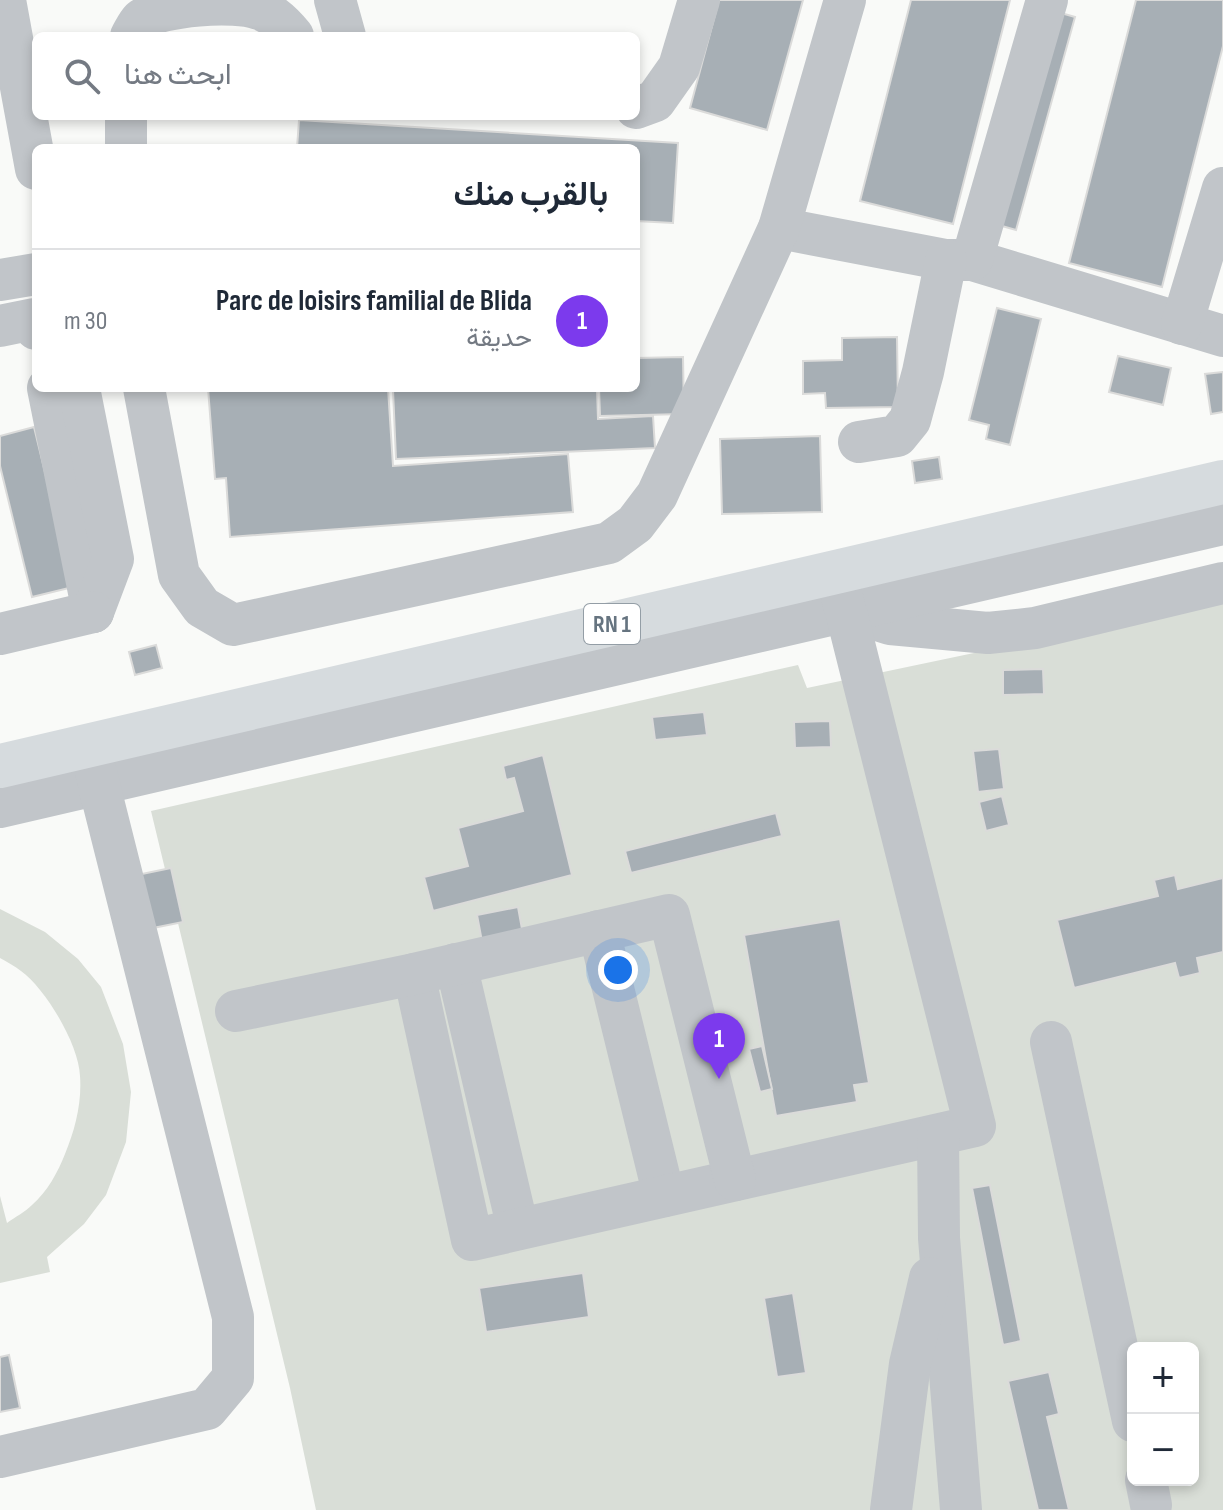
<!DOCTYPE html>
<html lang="ar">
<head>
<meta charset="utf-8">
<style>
	:root { --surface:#fff; --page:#f2f2f3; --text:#1f2937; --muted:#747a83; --line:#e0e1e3; --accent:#7c3aed }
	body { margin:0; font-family:"Sofia Sans Condensed",Vazirmatn,sans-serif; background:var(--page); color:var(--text); direction:rtl }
	.controls { position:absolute; right:24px; bottom:24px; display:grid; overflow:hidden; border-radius:12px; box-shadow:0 4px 12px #0003 }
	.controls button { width:72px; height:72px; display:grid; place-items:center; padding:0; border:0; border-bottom:2px solid var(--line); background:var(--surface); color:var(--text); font:40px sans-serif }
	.you { position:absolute; left:618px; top:970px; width:28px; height:28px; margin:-20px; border:6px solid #fff; border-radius:50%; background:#1a73e8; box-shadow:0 0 0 12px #1a73e833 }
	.badge { display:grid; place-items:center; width:52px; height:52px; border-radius:50%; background:var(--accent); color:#fff; font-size:26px; font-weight:700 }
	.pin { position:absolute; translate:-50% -66px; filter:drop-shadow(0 2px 4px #0008) }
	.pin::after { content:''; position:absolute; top:42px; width:28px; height:24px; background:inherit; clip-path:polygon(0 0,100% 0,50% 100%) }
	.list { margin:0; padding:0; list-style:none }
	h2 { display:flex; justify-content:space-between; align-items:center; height:104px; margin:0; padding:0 32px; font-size:34px }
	h2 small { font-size:26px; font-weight:400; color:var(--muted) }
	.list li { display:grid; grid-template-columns:52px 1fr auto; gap:24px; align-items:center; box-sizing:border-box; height:144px; padding:0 32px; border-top:2px solid var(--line) }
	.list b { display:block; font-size:30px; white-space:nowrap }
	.list p { margin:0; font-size:26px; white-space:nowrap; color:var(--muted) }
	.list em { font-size:26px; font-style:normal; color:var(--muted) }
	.icon { flex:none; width:44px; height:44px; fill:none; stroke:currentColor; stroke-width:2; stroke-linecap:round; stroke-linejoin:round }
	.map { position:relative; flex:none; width:1223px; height:1510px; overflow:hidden; direction:ltr }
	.search { position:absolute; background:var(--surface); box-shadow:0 4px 12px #0003; left:32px; top:32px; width:608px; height:88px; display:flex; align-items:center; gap:20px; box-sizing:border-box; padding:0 28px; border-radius:12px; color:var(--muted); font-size:30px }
	.panel { position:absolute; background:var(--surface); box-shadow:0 4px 12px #0003; left:32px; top:144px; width:608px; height:248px; border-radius:12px; direction:rtl }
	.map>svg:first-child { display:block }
</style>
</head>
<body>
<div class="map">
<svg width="1223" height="1510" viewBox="0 0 1223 1510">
	<rect width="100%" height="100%" fill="#f9faf8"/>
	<g fill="#d9ded7" fill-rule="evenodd">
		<path d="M 1223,601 L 1223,1510 L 316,1510 L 290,1388 L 151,811 L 798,665 L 807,688 ZM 1133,1348 L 1193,1348 L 1193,1480 L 1133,1480 Z"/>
		<path d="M 0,909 L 45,932 L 78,959 L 101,987 L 123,1044 L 131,1092 L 126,1142 L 106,1195 L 84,1224 L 47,1257 L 50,1272 L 0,1283 L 0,1196 L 7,1223 C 15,1217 25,1212 32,1205 C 47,1192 58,1172 65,1154 C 75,1130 82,1103 80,1076 C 79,1045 46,989 21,971 C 15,966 7,962 0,958 Z"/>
	</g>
	<g fill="#a7afb5" stroke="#dbdbda" stroke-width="2">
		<path d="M 719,0 L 803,0 L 767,130 L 690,108 Z"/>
		<path d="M 911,0 L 1010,0 L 953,224 L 860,201 Z"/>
		<path d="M 1136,0 L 1223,0 L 1223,46 L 1162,287 L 1069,263 Z"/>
		<path d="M 1040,7 L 1075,17 L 1016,230 L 981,220 Z"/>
		<path d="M 299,120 L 678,143 L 673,223 L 636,221 L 636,148 L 297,148 Z"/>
		<path d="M 997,308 L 1041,319 L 1010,445 L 986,439 L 989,425 L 969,420 Z"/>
		<path d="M 897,337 L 898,407 L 826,408 L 825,393 L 803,394 L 803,361 L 842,360 L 842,338 Z"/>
		<path d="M 1118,356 L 1171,368 L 1163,405 L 1109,392 Z"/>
		<path d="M 683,357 L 684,414 L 600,416 L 599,388 L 636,388 L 636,358 Z"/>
		<path d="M 1223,372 L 1223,412 L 1211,414 L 1205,374 Z"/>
		<path d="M 208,388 L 388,388 L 393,466 L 568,454 L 573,512 L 230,537 L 226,478 L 215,479 Z"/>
		<path d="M 442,388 L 597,388 L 598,419 L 653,416 L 655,448 L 396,459 L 393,390 Z"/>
		<path d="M 34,427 L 73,587 L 32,597 L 0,466 L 0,436 Z"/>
		<path d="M 820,436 L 822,512 L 722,514 L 720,439 Z"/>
		<path d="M 939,457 L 942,479 L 915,483 L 912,461 Z"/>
		<path d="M 156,645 L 162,668 L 135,675 L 129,652 Z"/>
		<path d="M 1043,669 L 1044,694 L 1003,695 L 1003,670 Z"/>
		<path d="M 704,712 L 707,735 L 655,740 L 652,717 Z"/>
		<path d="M 830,721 L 831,747 L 795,748 L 794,722 Z"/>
		<path d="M 999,749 L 1004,789 L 978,792 L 973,751 Z"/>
		<path d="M 543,755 L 572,875 L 433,911 L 424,877 L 468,866 L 458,828 L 523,811 L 514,778 L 506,780 L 503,766 Z"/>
		<path d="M 1002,796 L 1009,825 L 986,831 L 979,802 Z"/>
		<path d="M 776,813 L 782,836 L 631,873 L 625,851 Z"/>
		<path d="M 171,868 L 183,922 L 148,929 L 137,875 Z"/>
		<path d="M 1175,875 L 1178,889 L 1223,878 L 1223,952 L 1197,958 L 1200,973 L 1179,978 L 1175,963 L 1074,988 L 1057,920 L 1158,896 L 1154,880 Z"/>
		<path d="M 518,907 L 524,940 L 483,947 L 477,915 Z"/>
		<path d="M 840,919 L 869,1083 L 854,1085 L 857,1102 L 776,1116 L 744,935 Z"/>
		<path d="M 762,1046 L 772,1089 L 760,1092 L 749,1049 Z"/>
		<path d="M 990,1185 L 1021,1341 L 1003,1345 L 972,1188 Z"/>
		<path d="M 583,1273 L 589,1317 L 486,1332 L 479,1288 Z"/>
		<path d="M 793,1293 L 806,1373 L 777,1377 L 764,1298 Z"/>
		<path d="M 9,1355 L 20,1408 L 0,1412 L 0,1357 Z"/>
		<path d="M 1049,1372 L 1059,1414 L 1047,1417 L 1069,1510 L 1038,1510 L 1008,1381 Z"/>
	</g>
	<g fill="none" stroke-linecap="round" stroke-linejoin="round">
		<g stroke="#c1c5c9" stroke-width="42">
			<path d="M 5,0 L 36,169"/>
			<path d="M 335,0 L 345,36"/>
			<path d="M 131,36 C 134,31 137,24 141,20 C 161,5 235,0 259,9 C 272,13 284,25 293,36"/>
			<path d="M 636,108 L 655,101 L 679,67 L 699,0"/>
			<path d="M 126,148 L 126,116"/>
			<path d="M 779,228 L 946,260 L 972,260 L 1223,336"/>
			<path d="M 972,260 L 1047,0"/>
			<path d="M 0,280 L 36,274"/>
			<path d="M 1182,324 L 1223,188"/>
			<path d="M 0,326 L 34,319 L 36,329"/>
			<path d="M 48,388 L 93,612"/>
			<path d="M 79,388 L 113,559 L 93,612"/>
			<path d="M 144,388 L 179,575 L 202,607 L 233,625 L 609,543 L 635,524 L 657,495 L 779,228 L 845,0"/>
			<path d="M 859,442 L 897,436 L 910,420 L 923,372 L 946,260"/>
			<path d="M 855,613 L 890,624 L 988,633 L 1035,628 L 1223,583"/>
			<path d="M 0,634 L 93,612"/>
			<path d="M 0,807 L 1223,524"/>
			<path d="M 599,931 L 664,1196"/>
			<path d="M 456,964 L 518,1229"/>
			<path d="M 414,974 L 472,1240 L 975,1126 L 836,572"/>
			<path d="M 236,1011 L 414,974 L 669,915 L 735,1180"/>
			<path d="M 1051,1042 L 1133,1421"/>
			<path d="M 938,1135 L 939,1238 L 961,1510"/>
			<path d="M 0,1457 L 207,1409 L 233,1378 L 233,1317 L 92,757"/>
			<path d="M 1146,1480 L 1151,1505"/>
			<path d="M 891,1510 L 910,1364 L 930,1278"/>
		</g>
		<path stroke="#d6dbde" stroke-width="44" d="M 0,766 L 1223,482"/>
	</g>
	<g text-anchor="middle" stroke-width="8" stroke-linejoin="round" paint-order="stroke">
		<rect fill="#fff" stroke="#949ea6" stroke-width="2" x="584" y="604" width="56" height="40" rx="6"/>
		<g font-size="24" font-weight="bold" fill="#667480">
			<text x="612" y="632">RN 1</text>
		</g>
	</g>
</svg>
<div class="controls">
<button>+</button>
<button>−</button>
</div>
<div class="you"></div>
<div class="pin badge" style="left:719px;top:1079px">1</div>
<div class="search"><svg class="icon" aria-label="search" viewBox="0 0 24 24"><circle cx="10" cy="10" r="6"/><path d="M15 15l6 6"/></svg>ابحث هنا</div>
<section class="panel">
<h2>بالقرب منك<small></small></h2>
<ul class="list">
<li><span class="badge">1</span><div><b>Parc de loisirs familial de Blida</b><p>حديقة</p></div><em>30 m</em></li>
</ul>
</section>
</div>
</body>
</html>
